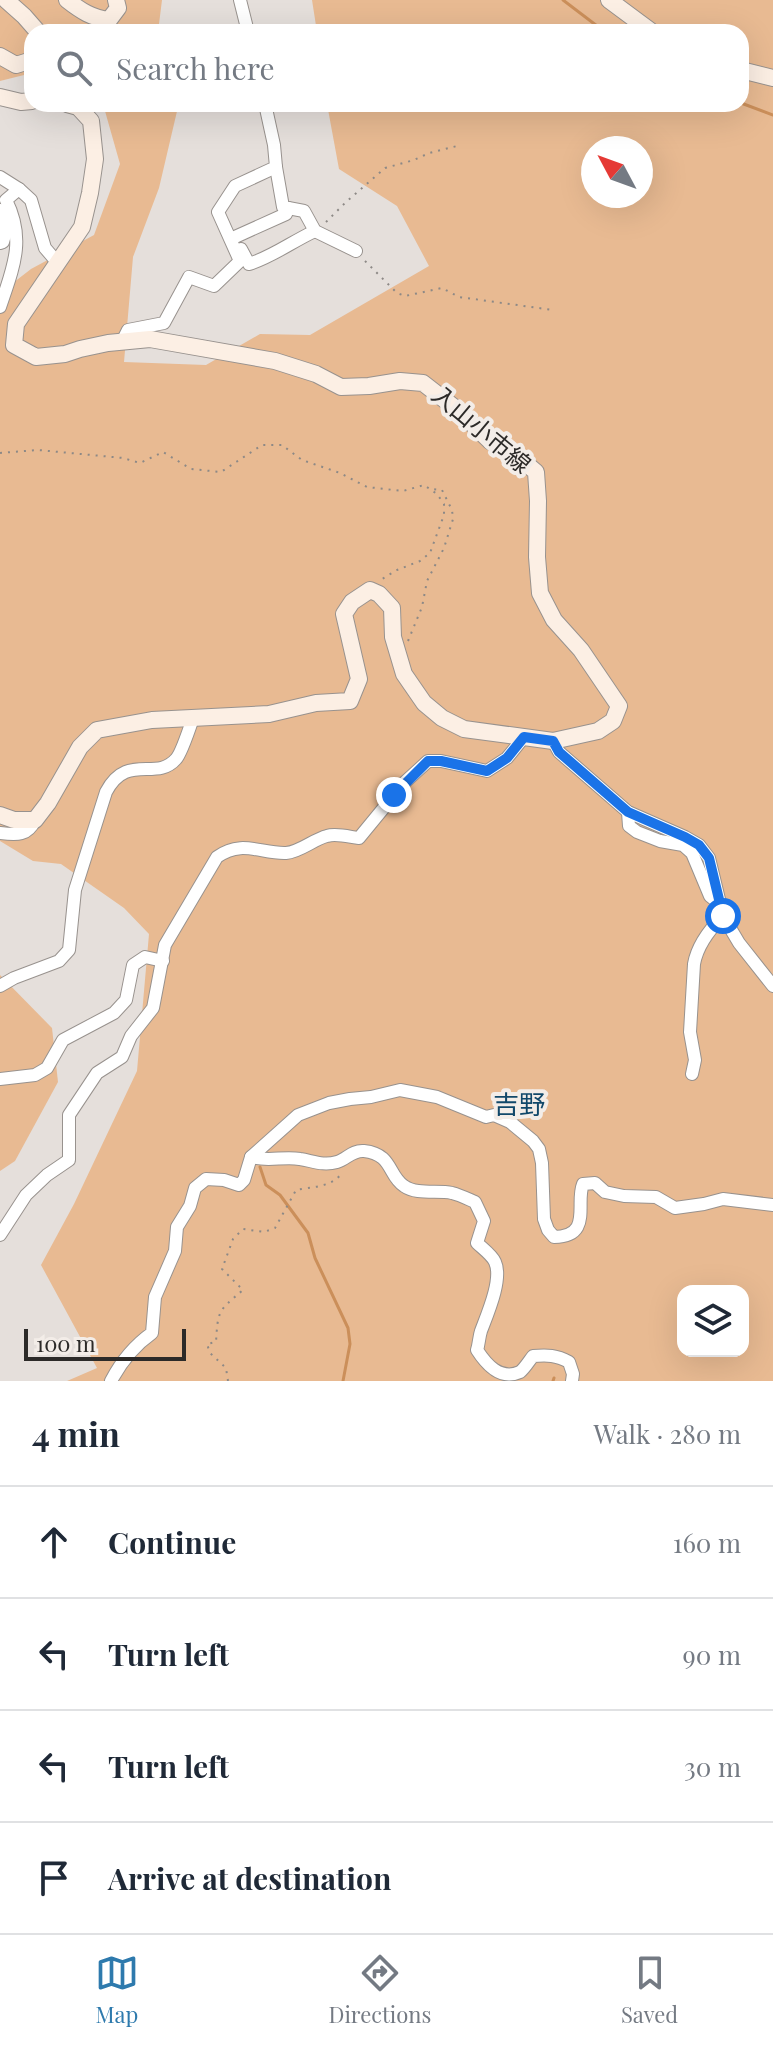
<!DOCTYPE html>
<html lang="en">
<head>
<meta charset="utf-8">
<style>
	:root { --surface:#fff; --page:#f2f2f3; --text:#1f2937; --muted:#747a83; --line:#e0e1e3; --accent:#2e7aad }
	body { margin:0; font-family:"Playfair Display","Noto Sans JP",serif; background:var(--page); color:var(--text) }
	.controls { position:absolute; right:24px; bottom:24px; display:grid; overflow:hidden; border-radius:16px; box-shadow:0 8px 32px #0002 }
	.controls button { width:72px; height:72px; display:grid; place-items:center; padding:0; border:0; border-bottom:2px solid var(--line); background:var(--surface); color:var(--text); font:40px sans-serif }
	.compass { position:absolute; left:581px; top:136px; width:72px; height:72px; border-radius:50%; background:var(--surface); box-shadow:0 8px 32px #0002; rotate:311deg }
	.scale { position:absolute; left:24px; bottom:20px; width:162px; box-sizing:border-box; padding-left:8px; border:4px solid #2c2a28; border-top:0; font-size:22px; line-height:28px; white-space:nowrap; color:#2c2a28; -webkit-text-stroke:6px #f3ede8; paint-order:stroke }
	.stop { position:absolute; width:24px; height:24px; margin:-18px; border:6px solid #1a73e8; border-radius:50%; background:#fff }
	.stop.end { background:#1a73e8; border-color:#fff; box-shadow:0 2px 8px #0008 }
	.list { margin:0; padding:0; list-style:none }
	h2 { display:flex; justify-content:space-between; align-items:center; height:104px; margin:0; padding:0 32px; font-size:34px }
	h2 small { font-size:26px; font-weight:400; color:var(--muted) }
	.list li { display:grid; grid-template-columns:52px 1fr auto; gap:24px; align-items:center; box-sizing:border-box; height:112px; padding:0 32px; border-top:2px solid var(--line) }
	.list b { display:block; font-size:30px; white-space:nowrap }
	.list em { font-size:26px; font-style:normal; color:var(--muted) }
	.icon { flex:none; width:44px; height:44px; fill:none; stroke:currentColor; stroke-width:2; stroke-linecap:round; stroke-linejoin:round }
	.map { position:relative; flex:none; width:773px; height:1381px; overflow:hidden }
	.search { position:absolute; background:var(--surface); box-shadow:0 8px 32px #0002; left:24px; right:24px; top:24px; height:88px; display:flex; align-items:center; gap:20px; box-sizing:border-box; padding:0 28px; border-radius:24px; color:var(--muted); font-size:30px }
	.sheet { height:552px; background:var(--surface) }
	nav { display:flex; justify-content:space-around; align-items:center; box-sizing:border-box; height:112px; border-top:2px solid var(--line); background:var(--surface); font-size:22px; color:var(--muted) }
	nav a { display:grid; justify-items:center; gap:4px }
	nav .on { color:var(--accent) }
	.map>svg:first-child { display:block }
</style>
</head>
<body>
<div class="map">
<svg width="773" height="1381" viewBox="0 0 773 1381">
	<rect width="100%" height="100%" fill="#e5dfdb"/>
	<g fill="#e8ba92" fill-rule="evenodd">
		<path d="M 0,0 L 162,0 L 158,32 L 32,32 L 32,73 L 0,81 Z"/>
		<path d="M 312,0 L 773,0 L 773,1381 L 67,1381 L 97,1368 L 41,1265 L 74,1204 L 137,1071 L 149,934 L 124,908 L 61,864 L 33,861 L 0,841 L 0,293 L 31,269 L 94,235 L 120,164 L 103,104 L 178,104 L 178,107 L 159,188 L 133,257 L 124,362 L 206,365 L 260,334 L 310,335 L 429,266 L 397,206 L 339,169 L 327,104 L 741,104 L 741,32 L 317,32 ZM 593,148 L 641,148 L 641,196 L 593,196 ZM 683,1291 L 743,1291 L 743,1351 L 683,1351 Z"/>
		<path d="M 0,975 L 52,1028 L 58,1082 L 15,1161 L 0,1171 Z"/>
	</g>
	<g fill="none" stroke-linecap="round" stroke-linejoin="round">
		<g stroke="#cb8f5a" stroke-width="3">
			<path d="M 563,0 L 605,32"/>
			<path d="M 741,103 L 773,115"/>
			<path d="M 260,1167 L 266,1185 L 280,1195 L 308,1233 L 315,1258 L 348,1328 L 350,1344 L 343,1381"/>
			<path d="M 553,1381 L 554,1378"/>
		</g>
		<defs>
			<g id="minor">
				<path d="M 240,0 L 248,32"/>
				<path d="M 276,167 L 283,207 L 304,211 L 315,231 L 356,251"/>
				<path d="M 0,177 L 19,189 L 31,200 L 45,248 L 57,262"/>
				<path d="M 0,210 C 7,220 7,231 3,242 L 0,243"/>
				<path d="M 235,237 L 286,214 L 288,208"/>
				<path d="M 241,249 L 249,264 C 272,257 293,241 315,231"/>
				<path d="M 0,307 C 13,268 26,240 6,200 L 19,189"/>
				<path d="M 122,342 L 128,330 L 164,323 L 189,277 L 214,286 L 240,261 L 218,212 L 235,186 L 276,167 L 274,145 L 265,104"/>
				<path d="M 553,741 L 559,752 L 628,812 L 685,837 L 699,845 L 709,858 L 723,916 L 739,943 L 773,986"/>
				<path d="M 628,812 L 629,826 L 637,832 L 660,841 L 683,845 L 692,853 L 710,896 L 715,900"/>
				<path d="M 0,833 C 17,835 28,836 35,820"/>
				<path d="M 0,986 L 14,978 L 59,961 L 69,950 L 75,890 L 106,792 C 127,752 156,782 176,759 C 181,754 190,727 193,718"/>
				<path d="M 692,1074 L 695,1060 L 690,1032 L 694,964 C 697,947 710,929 723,916"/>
				<path d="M 0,1079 L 35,1075 L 47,1068 L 63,1040 L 114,1013 L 126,1000 L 133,965 L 145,957 L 163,961"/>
				<path d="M 251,1157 C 268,1162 284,1156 300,1159 C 313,1161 323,1166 337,1162 C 347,1159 352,1150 364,1151 C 393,1154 388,1176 404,1186 C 417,1195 437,1190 452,1193 C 460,1195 468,1199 475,1202 L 484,1221 L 477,1243 C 482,1248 492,1255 495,1262 C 503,1279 487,1315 481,1331 C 479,1337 479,1344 477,1350 C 486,1364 500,1381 520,1372 C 525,1368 529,1361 533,1356 C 548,1355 556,1355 569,1362 L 573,1374 L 572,1381"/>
				<path d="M 0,1235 L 26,1195 L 47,1175 L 69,1160 L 69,1115 L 97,1073 L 122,1057 L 131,1036 L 153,1008 L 165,945 L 217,857 C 242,839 261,854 286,853 C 300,852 314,839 327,836 C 336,833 350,837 359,838 L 405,782 L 428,761 L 441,761 L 487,771 L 507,758 L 524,737"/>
				<path d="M 111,1381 C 121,1362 135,1345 152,1333 L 155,1297 L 175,1251 L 177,1227 L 190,1206 L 195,1188 L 206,1179 L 224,1180 L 239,1185 L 244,1180 L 251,1157 L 298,1115 L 329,1103 L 350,1099 L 371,1097 L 400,1090 L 437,1097 L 486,1117 L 494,1115 L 510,1122 L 533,1141 L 539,1149 L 542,1163 L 544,1219 L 548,1230 L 554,1237 C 593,1237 575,1203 583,1184 L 595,1183 L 605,1192 L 624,1196 L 656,1197 L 675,1208 L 704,1204 L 723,1199 L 773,1205"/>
			</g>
			<g id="secondary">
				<path d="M 6,0 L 24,16 L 38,32"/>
				<path d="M 67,0 C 81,11 92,18 109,20 L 118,8 L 116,0"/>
				<path d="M 609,0 L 652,32"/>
				<path d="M 0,56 L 16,65 L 32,60"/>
				<path d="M 741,70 L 773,78"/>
				<path d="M 0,97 L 21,102 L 32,101"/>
				<path d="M 0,815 L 14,820 L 35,820 L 48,803 L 80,747 L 97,730 L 152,720 L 269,714 L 316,703 L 350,701 L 359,679 L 344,614 L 352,602 L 370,590 L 379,594 L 392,608 L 393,637 L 404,674 L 424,703 L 442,718 L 464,729 L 553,741 L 598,731 L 613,721 L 619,706 L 581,650 L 554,620 L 540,593 L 537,557 L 538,501 L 536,472 L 516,455 L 490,441 L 459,411 L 423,383 L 400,381 L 369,386 L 341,387 L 316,374 L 275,361 L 150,339 L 108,343 L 80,349 L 65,354 L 36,357 L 14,345 L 16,324 L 82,227 L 90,193 L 95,159 L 91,121 L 78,107 L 67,104"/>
			</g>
		</defs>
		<use href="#minor" stroke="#98928e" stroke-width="14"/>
		<use href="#secondary" stroke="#98928e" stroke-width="18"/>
		<g stroke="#8d8986" stroke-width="2" stroke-dasharray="2 6" stroke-linecap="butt">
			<path d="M 326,222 L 345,203 L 385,168 L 414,160 L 429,153 L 457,146"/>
			<path d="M 365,261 L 397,293 L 405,296 L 442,288 L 459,297 L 553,310"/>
			<path d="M 0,453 L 38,450 L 123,458 L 140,463 L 163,452 L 191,469 L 221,472 L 262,445 L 282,445 L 302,460 L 340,473 L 367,487 L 403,491 L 424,485 L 437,494 L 444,504 L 444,515 L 430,553 L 420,561 L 397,570 L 382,579"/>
			<path d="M 408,641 L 422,607 L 427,581 L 444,548 L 453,519 L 452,510 L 442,490 L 431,489"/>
			<path d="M 228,1381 L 226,1368 L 210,1353 L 207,1344 L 216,1342 C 218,1310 218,1311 243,1290 L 222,1269 L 233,1239 L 243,1229 L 264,1232 L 275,1228 L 296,1190 C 311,1187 332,1187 341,1174"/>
		</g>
		<use href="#minor" stroke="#fff" stroke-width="12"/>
		<use href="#secondary" stroke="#fcefe4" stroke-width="16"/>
	</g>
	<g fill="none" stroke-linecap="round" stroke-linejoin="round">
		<path stroke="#1a73e8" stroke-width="10" d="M 394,795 L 428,761 L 441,761 L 487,771 L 507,758 L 524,737 L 553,741 L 559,752 L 628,812 L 685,837 L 699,845 L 709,858 L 723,916"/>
	</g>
	<g text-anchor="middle" stroke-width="8" stroke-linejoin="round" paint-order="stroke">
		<g font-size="24" fill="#2c2a28" stroke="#f3ede8">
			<text transform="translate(481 430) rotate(40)" y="8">入山小市線</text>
		</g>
		<g font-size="26" fill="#11486a" stroke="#f3ede8">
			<text x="519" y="1114">吉野</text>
		</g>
	</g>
</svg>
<div class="controls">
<button><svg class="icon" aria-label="layers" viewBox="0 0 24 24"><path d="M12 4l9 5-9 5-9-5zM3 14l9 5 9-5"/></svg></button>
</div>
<svg class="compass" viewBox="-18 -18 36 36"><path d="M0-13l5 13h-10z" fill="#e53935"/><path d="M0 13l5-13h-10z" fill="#747a83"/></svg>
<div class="scale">100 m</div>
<div class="stop" style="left:723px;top:916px"></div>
<div class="stop end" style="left:394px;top:795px"></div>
<div class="search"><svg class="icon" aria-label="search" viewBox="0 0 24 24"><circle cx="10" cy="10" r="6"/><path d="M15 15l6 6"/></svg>Search here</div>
</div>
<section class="sheet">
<h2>4 min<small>Walk · 280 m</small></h2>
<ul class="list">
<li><svg class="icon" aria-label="ahead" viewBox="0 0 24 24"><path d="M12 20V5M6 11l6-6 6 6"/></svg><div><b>Continue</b></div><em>160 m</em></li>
<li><svg class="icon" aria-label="left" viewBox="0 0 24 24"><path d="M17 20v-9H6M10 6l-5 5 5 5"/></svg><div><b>Turn left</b></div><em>90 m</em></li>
<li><svg class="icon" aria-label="left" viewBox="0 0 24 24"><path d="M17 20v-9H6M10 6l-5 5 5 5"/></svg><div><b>Turn left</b></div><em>30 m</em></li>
<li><svg class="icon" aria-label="arrive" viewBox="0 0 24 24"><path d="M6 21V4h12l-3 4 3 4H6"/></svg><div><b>Arrive at destination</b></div></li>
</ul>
</section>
<nav>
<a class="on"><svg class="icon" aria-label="map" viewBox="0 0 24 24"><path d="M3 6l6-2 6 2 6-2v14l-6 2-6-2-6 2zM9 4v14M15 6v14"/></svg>Map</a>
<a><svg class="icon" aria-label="directions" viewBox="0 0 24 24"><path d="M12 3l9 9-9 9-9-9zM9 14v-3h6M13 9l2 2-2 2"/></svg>Directions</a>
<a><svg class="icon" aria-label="saved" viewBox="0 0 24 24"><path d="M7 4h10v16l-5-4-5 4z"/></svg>Saved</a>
</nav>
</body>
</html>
